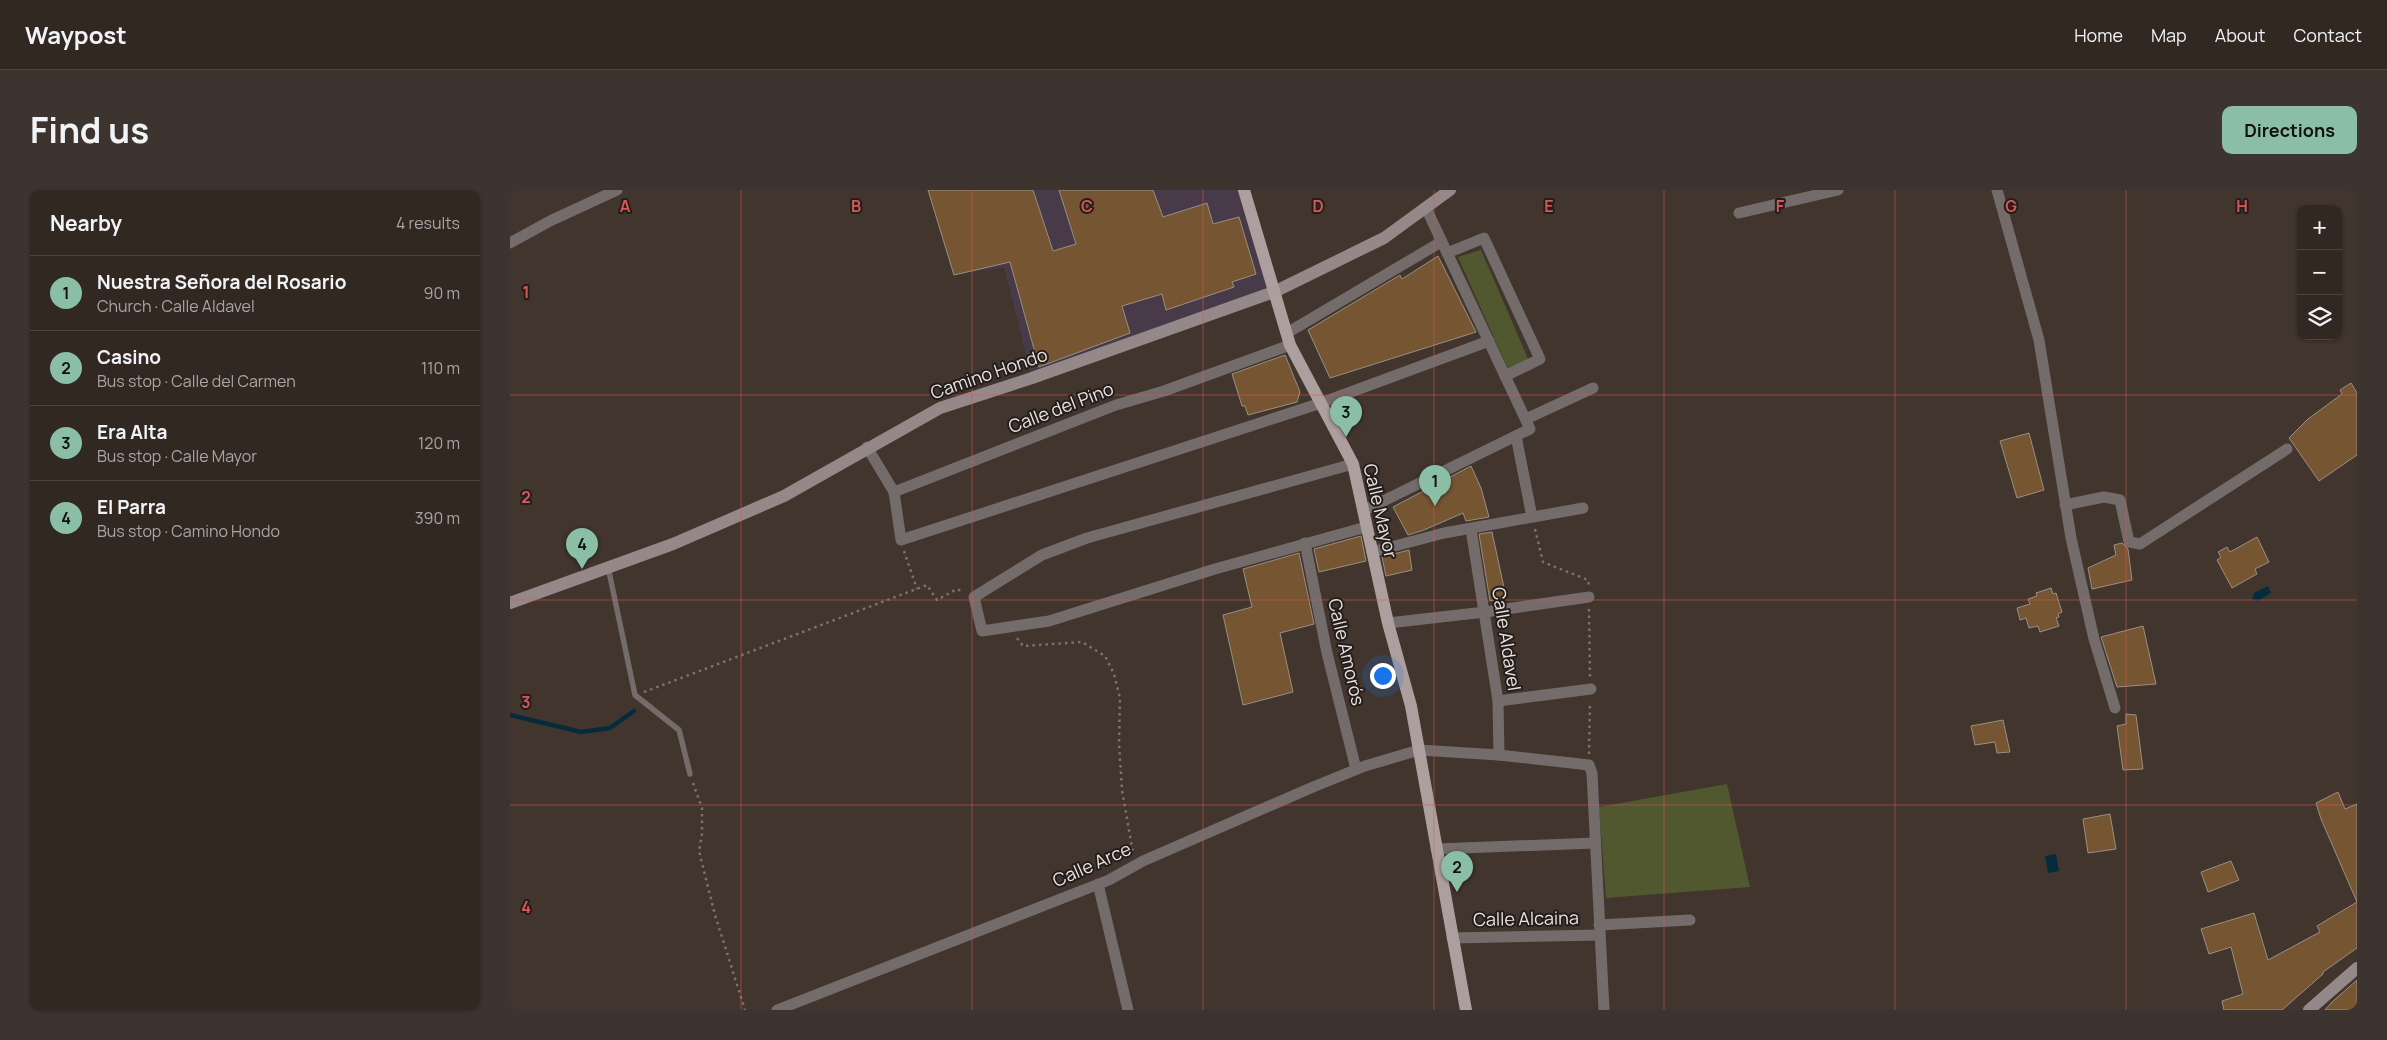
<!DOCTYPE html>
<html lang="en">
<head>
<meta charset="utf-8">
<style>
	:root { --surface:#312822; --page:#3d342f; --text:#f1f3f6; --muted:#a8a6a5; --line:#4c4440; --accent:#8abfa5 }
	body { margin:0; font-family:Manrope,sans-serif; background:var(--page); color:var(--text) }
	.controls { position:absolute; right:15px; top:15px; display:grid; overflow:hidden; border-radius:10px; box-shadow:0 1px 4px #0004 }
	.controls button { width:45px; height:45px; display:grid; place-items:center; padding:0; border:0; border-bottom:1px solid var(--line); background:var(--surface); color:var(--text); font:25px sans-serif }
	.you { position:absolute; left:872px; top:485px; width:18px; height:18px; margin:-12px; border:4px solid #fff; border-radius:50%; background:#1a73e8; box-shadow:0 0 0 8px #1a73e833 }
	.badge { display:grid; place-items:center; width:32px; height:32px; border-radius:50%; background:var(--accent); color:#111; font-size:16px; font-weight:700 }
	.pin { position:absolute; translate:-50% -41px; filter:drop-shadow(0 1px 2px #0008) }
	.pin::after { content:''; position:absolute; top:26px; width:18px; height:15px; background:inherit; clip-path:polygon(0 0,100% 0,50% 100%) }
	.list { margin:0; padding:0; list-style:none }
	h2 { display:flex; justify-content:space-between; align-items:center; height:65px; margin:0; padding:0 20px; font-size:21px }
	h2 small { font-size:16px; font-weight:400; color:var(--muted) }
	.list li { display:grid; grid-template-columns:32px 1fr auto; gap:15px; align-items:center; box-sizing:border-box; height:75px; padding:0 20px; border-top:1px solid var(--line) }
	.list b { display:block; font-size:19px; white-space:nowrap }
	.list p { margin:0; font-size:16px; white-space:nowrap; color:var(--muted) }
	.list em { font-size:16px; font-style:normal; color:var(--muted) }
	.icon { flex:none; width:28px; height:28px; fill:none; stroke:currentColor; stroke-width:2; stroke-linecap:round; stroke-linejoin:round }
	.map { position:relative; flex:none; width:1847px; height:820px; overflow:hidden; border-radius:10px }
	header { display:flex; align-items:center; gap:30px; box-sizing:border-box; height:70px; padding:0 25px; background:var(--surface); border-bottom:1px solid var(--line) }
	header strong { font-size:24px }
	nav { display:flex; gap:28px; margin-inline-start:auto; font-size:18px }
	.intro { display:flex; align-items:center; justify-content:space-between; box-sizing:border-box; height:120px; padding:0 30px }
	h1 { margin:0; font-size:35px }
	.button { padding:12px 22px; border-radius:10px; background:var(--accent); color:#111; font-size:18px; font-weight:700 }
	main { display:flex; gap:30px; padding:0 30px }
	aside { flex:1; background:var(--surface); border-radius:10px; box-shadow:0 1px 4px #0004 }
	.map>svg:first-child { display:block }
</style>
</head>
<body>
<header>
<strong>Waypost</strong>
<nav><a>Home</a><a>Map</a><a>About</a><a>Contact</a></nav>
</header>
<div class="intro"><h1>Find us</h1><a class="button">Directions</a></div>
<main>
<aside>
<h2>Nearby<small>4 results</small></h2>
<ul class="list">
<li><span class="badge">1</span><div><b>Nuestra Señora del Rosario</b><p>Church · Calle Aldavel</p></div><em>90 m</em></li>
<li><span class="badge">2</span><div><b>Casino</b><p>Bus stop · Calle del Carmen</p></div><em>110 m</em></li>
<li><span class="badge">3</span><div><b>Era Alta</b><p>Bus stop · Calle Mayor</p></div><em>120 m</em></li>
<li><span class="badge">4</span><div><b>El Parra</b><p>Bus stop · Camino Hondo</p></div><em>390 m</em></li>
</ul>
</aside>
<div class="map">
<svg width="1847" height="820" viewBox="0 0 1847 820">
	<rect width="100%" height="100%" fill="#41352e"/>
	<path fill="#483a49" d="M 418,0 L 734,0 L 764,102 L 522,188 L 494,77 L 444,85 Z"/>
	<g fill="#515830">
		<path d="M 971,60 L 1019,171 L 998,179 L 948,67 Z"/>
		<path d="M 1217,594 L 1240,697 L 1096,708 L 1089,617 Z"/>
	</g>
	<g fill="#062b3d">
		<path d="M 1758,396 L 1761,403 L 1748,411 L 1742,409 L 1744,403 Z"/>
		<path d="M 1546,664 L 1549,681 L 1538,683 L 1535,666 Z"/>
	</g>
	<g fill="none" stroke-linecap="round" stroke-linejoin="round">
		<path stroke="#062b3d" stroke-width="4.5" d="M 0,525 L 71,542 L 100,538 L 124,521"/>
	</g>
	<g fill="#755532" stroke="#9a8f84">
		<path d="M 418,0 L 523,0 L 543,61 L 566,54 L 549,0 L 643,0 L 653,27 L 697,13 L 703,34 L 729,27 L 746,84 L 722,92 L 724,97 L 656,120 L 652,104 L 612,116 L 620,143 L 529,177 L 500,72 L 444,85 Z"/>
		<path d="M 928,66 L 966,142 L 820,188 L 798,140 L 890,85 L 892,89 Z"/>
		<path d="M 775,165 L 790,202 L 787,212 L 738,225 L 735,216 L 732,216 L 722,184 Z"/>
		<path d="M 1841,193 L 1847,203 L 1847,265 L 1809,291 L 1779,248 L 1798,229 L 1832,204 L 1830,200 Z"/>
		<path d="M 1519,243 L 1534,300 L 1507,308 L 1490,251 Z"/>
		<path d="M 961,276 L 971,298 L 979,327 L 956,331 L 953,323 L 914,340 L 898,345 L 883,317 Z"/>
		<path d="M 982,342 L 996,407 L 980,411 L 969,344 Z"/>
		<path d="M 851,346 L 856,371 L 809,382 L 804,359 Z"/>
		<path d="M 1747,347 L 1759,372 L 1745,379 L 1747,384 L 1722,398 L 1707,370 L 1711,367 L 1708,362 L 1717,357 L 1720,362 Z"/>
		<path d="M 1612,353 L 1618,359 L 1622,390 L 1582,399 L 1578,378 L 1606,365 L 1604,355 Z"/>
		<path d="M 899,360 L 902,380 L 876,386 L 872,367 Z"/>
		<path d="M 789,363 L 804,434 L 770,443 L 783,502 L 733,515 L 713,425 L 742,417 L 733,379 Z"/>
		<path d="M 1541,398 L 1543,404 L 1546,403 L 1552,422 L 1548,424 L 1549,427 L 1546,428 L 1549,436 L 1530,442 L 1528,436 L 1519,438 L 1516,428 L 1510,430 L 1507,418 L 1520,414 L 1518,409 L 1527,406 L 1526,403 Z"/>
		<path d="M 1633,436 L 1646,494 L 1607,497 L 1591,447 Z"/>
		<path d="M 1616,524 L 1626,525 L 1633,579 L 1613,580 L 1607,536 L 1616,534 Z"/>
		<path d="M 1493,530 L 1500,562 L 1487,563 L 1485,552 L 1465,555 L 1461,536 Z"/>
		<path d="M 1828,602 L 1835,619 L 1847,614 L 1847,758 L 1813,782 L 1813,784 L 1772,820 L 1714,820 L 1712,811 L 1733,804 L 1721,757 L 1699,764 L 1691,739 L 1744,723 L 1758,770 L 1810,742 L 1807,736 L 1847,712 L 1811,629 L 1806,613 Z"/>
		<path d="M 1600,624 L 1606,659 L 1578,663 L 1573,629 Z"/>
		<path d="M 1721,671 L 1729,690 L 1698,702 L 1691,682 Z"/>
		<path d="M 1847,790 L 1847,820 L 1815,820 L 1822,812 Z"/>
	</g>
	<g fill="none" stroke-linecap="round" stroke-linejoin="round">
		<g stroke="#7c726c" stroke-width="2.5" stroke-dasharray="2.5 4" stroke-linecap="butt">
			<path d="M 1025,339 L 1033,372 L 1078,390 L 1079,396"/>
			<path d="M 394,361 L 407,399"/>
			<path d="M 1079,419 L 1080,489"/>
			<path d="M 507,448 L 513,456 L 572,452 L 595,466 L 604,484 L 610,508 L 609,553 L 612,600 L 623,663"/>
			<path d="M 134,502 L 417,395 L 427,410 L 447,399 L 453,402"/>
			<path d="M 1079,564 L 1080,512"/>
			<path d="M 183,593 L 192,618 L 192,644 L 189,661 L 205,725 L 235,820"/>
		</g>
		<path stroke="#736c6b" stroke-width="5.5" d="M 98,377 L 125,505 L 169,540 L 180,584"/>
		<g stroke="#736c6b" stroke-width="11">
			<path d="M 1487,0 L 1529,150 L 1561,348 L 1584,449 L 1605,518"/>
			<path d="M 1229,23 L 1328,0"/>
			<path d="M 0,53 L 40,31 L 107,0"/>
			<path d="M 937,63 L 974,48 L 1030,169 L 995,186"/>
			<path d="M 777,143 L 931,52"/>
			<path d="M 1016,229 L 1083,198"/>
			<path d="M 1006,246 L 1022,327"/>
			<path d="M 357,257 L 384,302 L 606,215 L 654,201 L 780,155"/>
			<path d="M 843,274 L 577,348 L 532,365 L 464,407 L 472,441 L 539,431 L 705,379 L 856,337"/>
			<path d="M 384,302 L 391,350 L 811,213 L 979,151"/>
			<path d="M 1555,315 L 1594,307 L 1610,310 L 1619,352 L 1630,354 L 1777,259"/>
			<path d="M 853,321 L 1020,239 L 916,18"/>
			<path d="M 961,339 L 988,511 L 989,565"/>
			<path d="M 795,353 L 817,463 L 846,579"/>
			<path d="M 862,362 L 934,343 L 1073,318"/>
			<path d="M 878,433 L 975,422 L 1079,407"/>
			<path d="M 988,511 L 1081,499"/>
			<path d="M 926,659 L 1085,653"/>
			<path d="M 588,694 L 618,820"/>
			<path d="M 1089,735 L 1180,730"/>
			<path d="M 942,748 L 1090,745"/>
			<path d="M 267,820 L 599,690 L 633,671 L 803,597 L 855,576 L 909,560 L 989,565 L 1079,575 L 1082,583 L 1094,820"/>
		</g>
		<g stroke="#948988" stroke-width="12">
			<path d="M 0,413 L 163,354 L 274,306 L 430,218 L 522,188 L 764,102 L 874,48 L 940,0"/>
			<path d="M 1799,820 L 1847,778"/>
		</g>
		<path stroke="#ad9f9e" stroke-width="12" d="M 734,0 L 780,155 L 843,274 L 878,433 L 901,516 L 956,820"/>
	</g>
	<path fill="none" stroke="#db5756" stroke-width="1" stroke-opacity="0.55" d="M 231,0 L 231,820M 462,0 L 462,820M 693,0 L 693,820M 924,0 L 924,820M 1154,0 L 1154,820M 1385,0 L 1385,820M 1616,0 L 1616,820M 0,205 L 1847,205M 0,410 L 1847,410M 0,615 L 1847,615"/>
	<g text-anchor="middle" stroke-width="4" stroke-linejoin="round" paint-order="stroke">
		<g font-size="18" fill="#ebe3df" stroke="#231e1b">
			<text transform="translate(479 184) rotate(-19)" y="6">Camino Hondo</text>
			<text transform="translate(551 218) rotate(-21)" y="6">Calle del Pino</text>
			<text transform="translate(870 321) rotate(77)" y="6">Calle Mayor</text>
			<text transform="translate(996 449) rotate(81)" y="6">Calle Aldavel</text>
			<text transform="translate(836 462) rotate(77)" y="6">Calle Amorós</text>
			<text transform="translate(582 675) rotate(-24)" y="6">Calle Arce</text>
			<text transform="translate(1016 729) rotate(-1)" y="6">Calle Alcaina</text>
		</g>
	</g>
	<g font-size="16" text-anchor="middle" font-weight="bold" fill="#db5756" stroke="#231e1b" stroke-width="4" stroke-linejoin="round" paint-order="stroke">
		<text x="115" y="22">A</text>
		<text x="346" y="22">B</text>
		<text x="577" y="22">C</text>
		<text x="808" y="22">D</text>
		<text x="1039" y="22">E</text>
		<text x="1270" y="22">F</text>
		<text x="1501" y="22">G</text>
		<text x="1732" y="22">H</text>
		<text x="16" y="108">1</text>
		<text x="16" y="313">2</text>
		<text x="16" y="518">3</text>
		<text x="16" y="723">4</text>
	</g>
</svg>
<div class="controls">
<button>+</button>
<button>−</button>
<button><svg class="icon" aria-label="layers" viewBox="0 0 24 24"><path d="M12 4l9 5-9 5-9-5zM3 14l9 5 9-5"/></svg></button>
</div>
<div class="you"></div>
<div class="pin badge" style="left:925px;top:316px">1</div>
<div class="pin badge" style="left:947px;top:702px">2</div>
<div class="pin badge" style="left:836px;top:247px">3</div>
<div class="pin badge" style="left:72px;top:379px">4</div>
</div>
</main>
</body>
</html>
